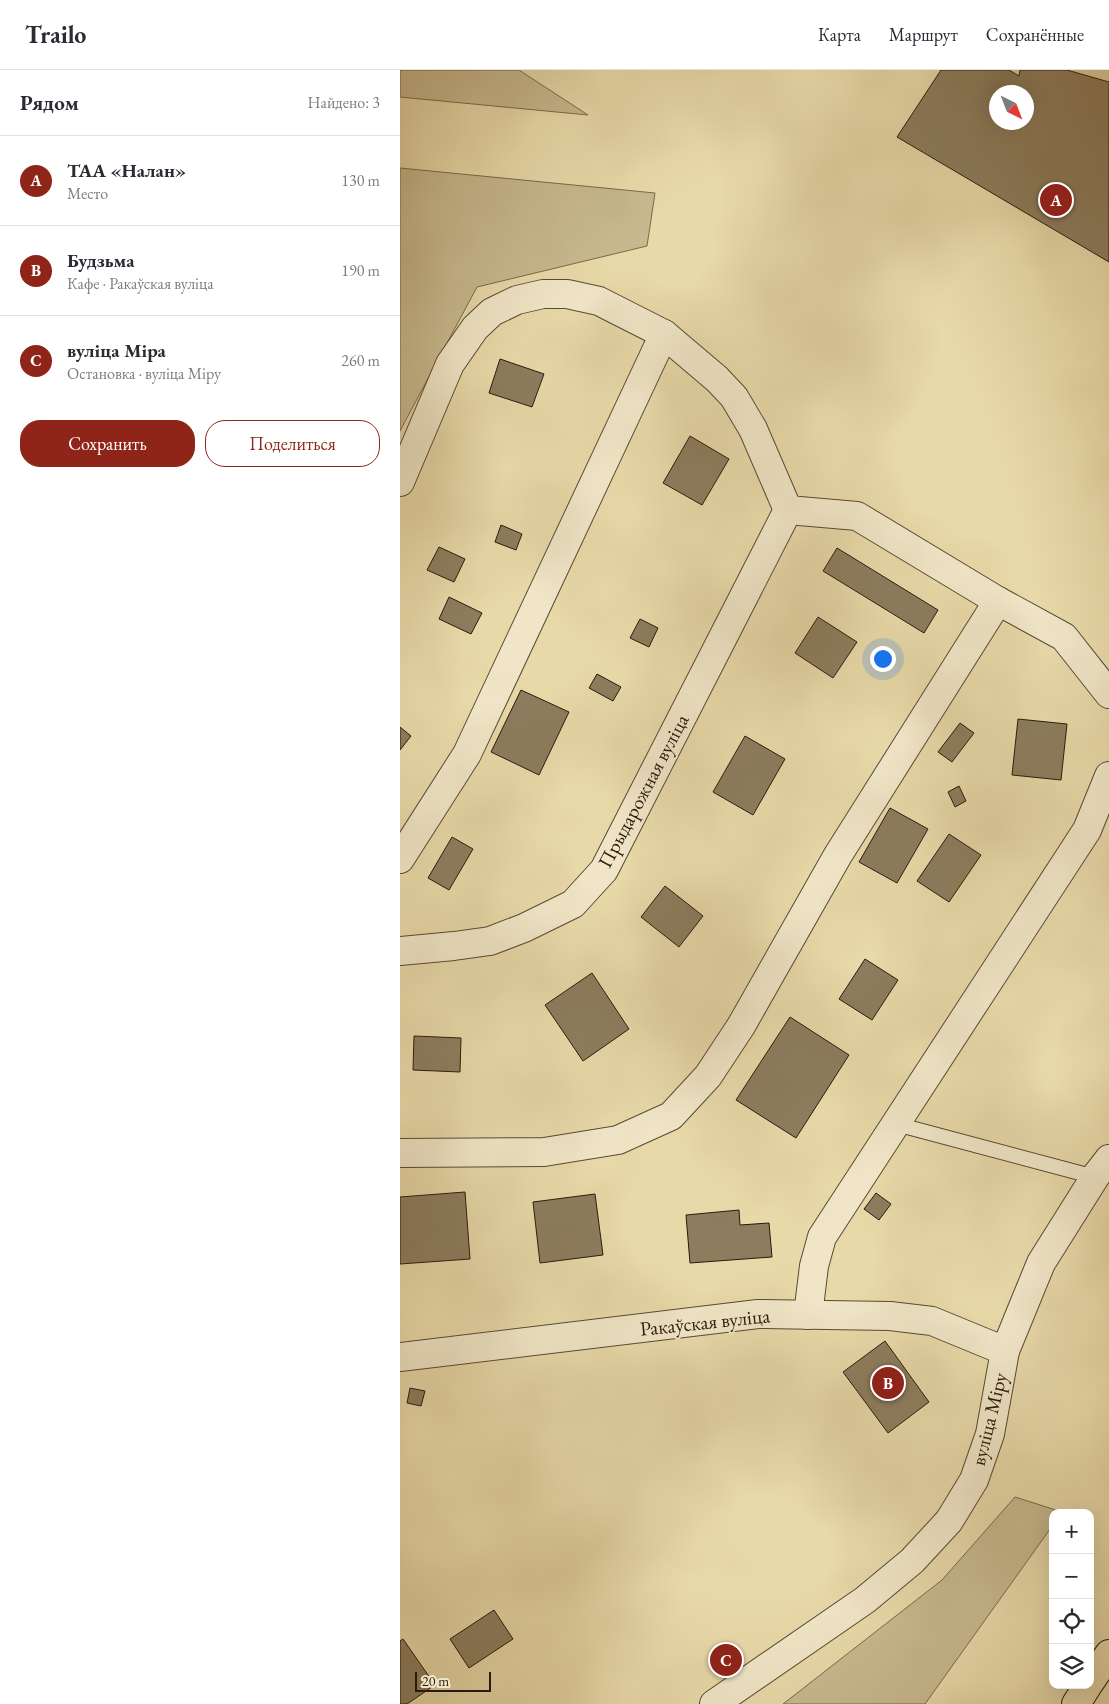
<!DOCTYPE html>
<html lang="ru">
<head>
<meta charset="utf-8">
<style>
	:root { --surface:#fff; --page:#f2f2f3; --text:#2b2b33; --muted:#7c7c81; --line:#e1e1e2; --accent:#8f2418 }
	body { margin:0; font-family:"EB Garamond",serif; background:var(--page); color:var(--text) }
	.controls { position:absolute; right:15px; bottom:15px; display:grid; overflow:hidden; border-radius:10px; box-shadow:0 5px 20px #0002 }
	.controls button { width:45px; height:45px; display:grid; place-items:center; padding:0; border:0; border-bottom:1px solid var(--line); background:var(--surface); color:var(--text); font:25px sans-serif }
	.compass { position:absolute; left:589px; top:15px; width:45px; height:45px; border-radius:50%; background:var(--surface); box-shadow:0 5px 20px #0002; rotate:138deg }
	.scale { position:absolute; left:15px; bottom:12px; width:76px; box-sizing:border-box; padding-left:5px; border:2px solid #281a0d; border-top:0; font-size:14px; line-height:18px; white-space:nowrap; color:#281a0d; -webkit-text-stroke:4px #f0e6c7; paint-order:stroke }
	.you { position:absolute; left:482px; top:588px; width:18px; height:18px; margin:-12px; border:4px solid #fff; border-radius:50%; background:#1a73e8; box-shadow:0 0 0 8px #1a73e833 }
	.badge { display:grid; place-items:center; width:32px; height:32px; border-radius:50%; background:var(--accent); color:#fff; font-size:16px; font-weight:700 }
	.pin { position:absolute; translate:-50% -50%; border:2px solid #fff; box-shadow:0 1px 5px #0006 }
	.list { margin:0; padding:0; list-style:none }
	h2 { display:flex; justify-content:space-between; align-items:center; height:65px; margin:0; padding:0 20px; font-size:21px }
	h2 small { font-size:16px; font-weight:400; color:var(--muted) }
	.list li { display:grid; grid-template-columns:32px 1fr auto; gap:15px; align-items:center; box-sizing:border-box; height:90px; padding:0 20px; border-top:1px solid var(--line) }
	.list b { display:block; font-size:19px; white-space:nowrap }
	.list p { margin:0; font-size:16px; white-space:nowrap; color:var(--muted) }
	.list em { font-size:16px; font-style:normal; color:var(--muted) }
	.actions { display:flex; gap:10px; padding:15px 20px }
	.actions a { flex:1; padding:11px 0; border:1px solid var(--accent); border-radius:20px; text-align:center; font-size:18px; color:var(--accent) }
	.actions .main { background:var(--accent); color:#fff }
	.icon { flex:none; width:28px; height:28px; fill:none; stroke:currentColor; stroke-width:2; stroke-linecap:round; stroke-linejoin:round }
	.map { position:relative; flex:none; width:709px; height:1634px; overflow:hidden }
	header { display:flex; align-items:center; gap:30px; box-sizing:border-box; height:70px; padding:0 25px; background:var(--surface); border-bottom:1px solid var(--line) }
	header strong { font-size:24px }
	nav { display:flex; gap:28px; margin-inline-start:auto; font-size:18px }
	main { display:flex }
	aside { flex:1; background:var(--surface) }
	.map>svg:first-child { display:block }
</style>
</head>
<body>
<header>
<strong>Trailo</strong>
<nav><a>Карта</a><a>Маршрут</a><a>Сохранённые</a></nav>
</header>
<main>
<aside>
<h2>Рядом<small>Найдено: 3</small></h2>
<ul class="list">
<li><span class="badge">A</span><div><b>ТАА «Налан»</b><p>Место</p></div><em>130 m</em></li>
<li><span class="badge">B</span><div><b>Будзьма</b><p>Кафе · Ракаўская вуліца</p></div><em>190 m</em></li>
<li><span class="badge">C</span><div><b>вуліца Міра</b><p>Остановка · вуліца Міру</p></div><em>260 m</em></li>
</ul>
<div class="actions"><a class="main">Сохранить</a><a>Поделиться</a></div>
</aside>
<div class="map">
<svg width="709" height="1634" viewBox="0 0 709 1634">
	<rect width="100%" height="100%" fill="#e8d9a9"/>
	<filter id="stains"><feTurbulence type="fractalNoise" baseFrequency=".004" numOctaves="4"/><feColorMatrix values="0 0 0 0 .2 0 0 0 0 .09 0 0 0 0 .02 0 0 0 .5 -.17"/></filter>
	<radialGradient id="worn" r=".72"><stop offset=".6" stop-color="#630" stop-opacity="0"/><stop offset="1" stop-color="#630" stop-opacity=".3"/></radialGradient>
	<g fill="#c7b98e" stroke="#786a4e">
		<path d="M 0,0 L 119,0 L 188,45 L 0,27 Z"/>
		<path d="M 0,98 L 255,123 L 247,176 L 77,217 L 0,361 Z"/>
		<path d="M 615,1427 L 662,1442 L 653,1443 L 653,1455 L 525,1634 L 383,1634 L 542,1510 Z"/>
	</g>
	<g fill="#8c7d5e" stroke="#281a0d" fill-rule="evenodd">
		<path d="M 541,0 L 609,0 L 619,6 L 620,0 L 667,0 L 709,12 L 709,192 L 497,67 ZM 596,22 L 626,22 L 626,52 L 596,52 Z"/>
		<path d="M 100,289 L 144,304 L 132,337 L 89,323 Z"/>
		<path d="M 290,366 L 329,389 L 302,435 L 263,413 Z"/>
		<path d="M 101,455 L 122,464 L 116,480 L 95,472 Z"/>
		<path d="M 39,477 L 65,489 L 54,512 L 27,500 Z"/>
		<path d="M 437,478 L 538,540 L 524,563 L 423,501 Z"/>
		<path d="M 49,527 L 82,543 L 71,564 L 39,549 Z"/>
		<path d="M 418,547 L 457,572 L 433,608 L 395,583 Z"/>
		<path d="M 240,549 L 258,558 L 249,577 L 230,568 Z"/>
		<path d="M 197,604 L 221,617 L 213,631 L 189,618 Z"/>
		<path d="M 121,620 L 169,642 L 139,705 L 91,682 Z"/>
		<path d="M 618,649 L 667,654 L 661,710 L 612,705 Z"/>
		<path d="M 560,653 L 574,663 L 552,692 L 538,682 Z"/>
		<path d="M 0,657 L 11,666 L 0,680 Z"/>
		<path d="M 345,666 L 385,689 L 353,745 L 313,722 Z"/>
		<path d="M 559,716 L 566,731 L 555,737 L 548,722 Z"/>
		<path d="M 490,738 L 528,759 L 497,813 L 459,792 Z"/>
		<path d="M 549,764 L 581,785 L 549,832 L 517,811 Z"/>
		<path d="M 52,767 L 73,779 L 49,820 L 28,808 Z"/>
		<path d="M 265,816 L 303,846 L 279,877 L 241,847 Z"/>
		<path d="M 465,889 L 498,910 L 472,950 L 439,929 Z"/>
		<path d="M 192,903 L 229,959 L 183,991 L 145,935 Z"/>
		<path d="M 390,947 L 449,985 L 396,1068 L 336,1030 Z"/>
		<path d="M 14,966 L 61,968 L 60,1002 L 13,1000 Z"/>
		<path d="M 65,1122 L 70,1189 L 0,1194 L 0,1127 Z"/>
		<path d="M 476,1123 L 491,1134 L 479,1150 L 464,1139 Z"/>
		<path d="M 195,1124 L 203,1185 L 140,1193 L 133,1132 Z"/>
		<path d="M 339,1140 L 340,1155 L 369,1153 L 372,1187 L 290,1193 L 286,1145 Z"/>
		<path d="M 485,1271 L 529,1332 L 488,1363 L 443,1302 Z"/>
		<path d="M 10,1318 L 25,1321 L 21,1336 L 7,1333 Z"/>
		<path d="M 94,1540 L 113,1569 L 69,1598 L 50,1569 Z"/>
		<path d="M 3,1569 L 35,1615 L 7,1634 L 0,1634 L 0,1571 Z"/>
	</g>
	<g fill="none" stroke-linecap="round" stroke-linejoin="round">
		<defs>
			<path id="service" d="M 496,1054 L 695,1107"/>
			<g id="minor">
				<path d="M 0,412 L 50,294 L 75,258 L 92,242 L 117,230 L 143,224 L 167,224 L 199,231 L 264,264 L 317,309 L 334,327 L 353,359 L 388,440 L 457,446 L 598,531 L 664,567 L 709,624"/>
				<path d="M 0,789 L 67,684 L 264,264"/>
				<path d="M 0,881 L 54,876 L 90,871 L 124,858 L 173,834 L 204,800 L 388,440"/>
				<path d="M 0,1083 L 144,1082 L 218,1070 L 271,1046 L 308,1006 L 341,956 L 438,785 L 598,531"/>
				<path d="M 408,1245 L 414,1196 L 422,1167 L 687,760 L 709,706"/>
				<path d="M 0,1287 L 358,1244 L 490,1246 L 532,1251 L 605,1281"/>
			</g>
			<path id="tertiary" d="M 314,1634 L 465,1530 L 512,1491 L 549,1451 L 574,1410 L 590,1364 L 605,1281 L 641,1193 L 695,1107 L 709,1089"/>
			<g id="trunk">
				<path d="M 690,1612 L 709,1584"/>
				<path d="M 676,1634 L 688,1615"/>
			</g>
		</defs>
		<use href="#service" stroke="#584a34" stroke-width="16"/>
		<use href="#minor" stroke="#584a34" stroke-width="30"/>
		<use href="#tertiary" stroke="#584a34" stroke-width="30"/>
		<use href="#trunk" stroke="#281a0d" stroke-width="30"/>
		<use href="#service" stroke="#f0e6c7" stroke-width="14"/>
		<use href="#minor" stroke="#f0e6c7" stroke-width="28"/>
		<use href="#tertiary" stroke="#f0e6c7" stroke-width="28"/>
		<use href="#trunk" stroke="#e8d9a9" stroke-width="28"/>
	</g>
	<g text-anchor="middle" stroke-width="4" stroke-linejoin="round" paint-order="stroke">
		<g font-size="20" fill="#281a0d" stroke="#f0e6c7">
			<text transform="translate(243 721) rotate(-62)" y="7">Прыдарожная вуліца</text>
			<text transform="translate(305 1252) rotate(-6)" y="7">Ракаўская вуліца</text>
			<text transform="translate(589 1349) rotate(-76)" y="7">вуліца Міру</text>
		</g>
	</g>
	<rect width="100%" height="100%" filter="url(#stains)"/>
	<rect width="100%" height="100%" fill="url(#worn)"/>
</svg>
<div class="controls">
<button>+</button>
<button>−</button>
<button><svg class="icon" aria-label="locate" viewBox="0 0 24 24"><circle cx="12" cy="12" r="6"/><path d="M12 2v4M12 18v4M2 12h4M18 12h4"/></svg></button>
<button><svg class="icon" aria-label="layers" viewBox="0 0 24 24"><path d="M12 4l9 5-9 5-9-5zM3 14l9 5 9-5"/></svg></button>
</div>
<svg class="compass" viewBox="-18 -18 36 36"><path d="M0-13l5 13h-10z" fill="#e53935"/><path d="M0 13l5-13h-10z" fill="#7c7c81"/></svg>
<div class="scale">20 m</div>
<div class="you"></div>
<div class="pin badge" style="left:656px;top:130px">A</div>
<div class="pin badge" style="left:488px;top:1313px">B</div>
<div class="pin badge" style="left:326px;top:1590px">C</div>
</div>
</main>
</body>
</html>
